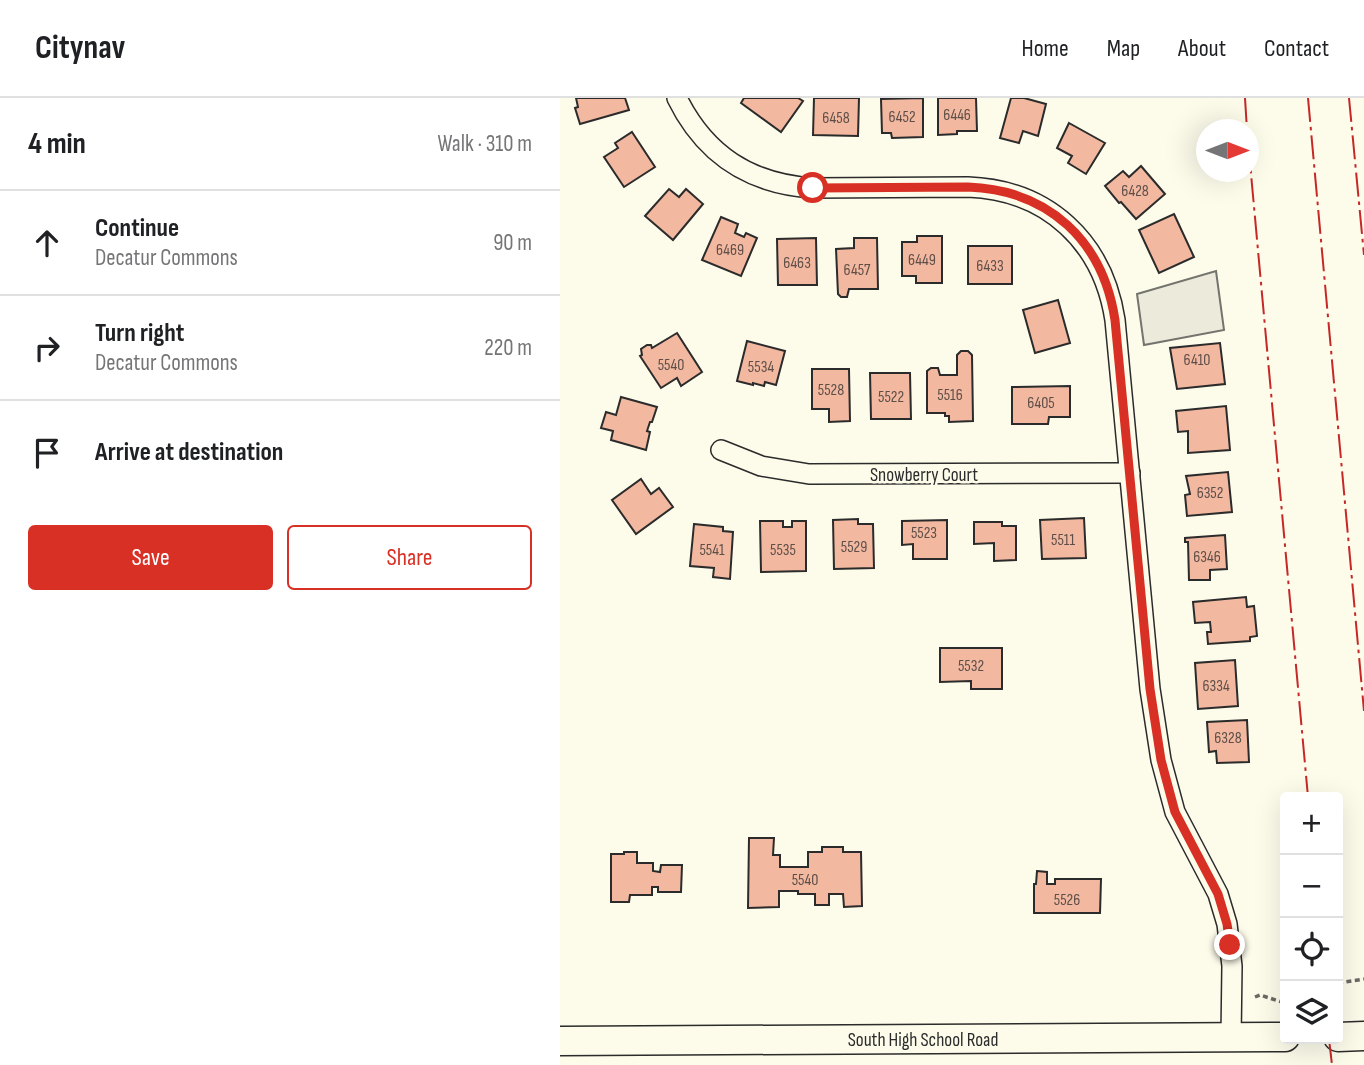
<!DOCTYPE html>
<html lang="en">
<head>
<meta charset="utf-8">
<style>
	:root { --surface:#fff; --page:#f2f2f2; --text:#202124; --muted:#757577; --line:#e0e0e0; --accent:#d93025 }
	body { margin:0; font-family:"Sofia Sans Condensed",sans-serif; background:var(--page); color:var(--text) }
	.controls { position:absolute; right:21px; bottom:21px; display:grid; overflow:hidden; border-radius:7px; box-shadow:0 7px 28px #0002 }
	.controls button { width:63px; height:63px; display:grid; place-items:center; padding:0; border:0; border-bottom:2px solid var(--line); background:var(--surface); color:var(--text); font:35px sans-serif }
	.compass { position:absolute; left:636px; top:21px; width:63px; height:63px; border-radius:50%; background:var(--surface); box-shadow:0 7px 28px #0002; rotate:90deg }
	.stop { position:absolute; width:21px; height:21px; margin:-16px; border:5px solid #d93025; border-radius:50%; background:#fff }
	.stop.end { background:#d93025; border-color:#fff; box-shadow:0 2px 7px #0008 }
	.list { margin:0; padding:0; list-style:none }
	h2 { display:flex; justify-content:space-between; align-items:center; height:91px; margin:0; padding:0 28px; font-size:30px }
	h2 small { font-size:23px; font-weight:400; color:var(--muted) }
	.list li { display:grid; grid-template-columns:46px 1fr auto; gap:21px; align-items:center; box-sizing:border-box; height:105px; padding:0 28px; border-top:2px solid var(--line) }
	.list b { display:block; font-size:26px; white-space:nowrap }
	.list p { margin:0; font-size:23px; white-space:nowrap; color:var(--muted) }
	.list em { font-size:23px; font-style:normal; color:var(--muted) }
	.actions { display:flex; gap:14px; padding:21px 28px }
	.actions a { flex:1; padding:16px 0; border:2px solid var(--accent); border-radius:7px; text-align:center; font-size:24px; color:var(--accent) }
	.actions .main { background:var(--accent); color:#fff }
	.icon { flex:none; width:38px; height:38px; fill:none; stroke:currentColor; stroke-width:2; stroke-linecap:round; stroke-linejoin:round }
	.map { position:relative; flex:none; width:804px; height:967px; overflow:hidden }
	header { display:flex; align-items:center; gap:42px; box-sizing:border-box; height:98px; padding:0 35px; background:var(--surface); border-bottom:2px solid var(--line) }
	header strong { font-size:33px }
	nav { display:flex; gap:38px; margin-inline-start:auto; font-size:24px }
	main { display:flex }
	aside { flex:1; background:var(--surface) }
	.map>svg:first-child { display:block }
</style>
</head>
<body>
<header>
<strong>Citynav</strong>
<nav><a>Home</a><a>Map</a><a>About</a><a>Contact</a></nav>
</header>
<main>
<aside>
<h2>4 min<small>Walk · 310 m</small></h2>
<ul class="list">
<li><svg class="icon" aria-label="ahead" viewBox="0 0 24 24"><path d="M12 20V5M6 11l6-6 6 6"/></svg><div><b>Continue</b><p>Decatur Commons</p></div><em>90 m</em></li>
<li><svg class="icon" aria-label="right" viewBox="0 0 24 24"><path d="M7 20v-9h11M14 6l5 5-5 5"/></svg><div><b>Turn right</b><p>Decatur Commons</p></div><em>220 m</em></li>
<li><svg class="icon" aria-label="arrive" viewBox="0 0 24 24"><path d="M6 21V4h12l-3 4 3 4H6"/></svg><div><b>Arrive at destination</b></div></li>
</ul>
<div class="actions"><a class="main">Save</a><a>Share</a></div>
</aside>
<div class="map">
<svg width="804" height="967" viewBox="0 0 804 967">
	<rect width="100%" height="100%" fill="#fdfbea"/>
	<path fill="#ecebdb" stroke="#74746e" stroke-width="2" d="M 656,173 L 664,232 L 584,247 L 577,196 Z"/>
	<g fill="#f2b8a0" stroke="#2b2b2b" stroke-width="2">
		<path d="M 16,0 L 65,0 L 69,12 L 20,26 L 15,10 L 18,9 Z"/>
		<path d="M 184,0 L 238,0 L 243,3 L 221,34 L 181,5 Z"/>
		<path d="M 254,0 L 299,0 L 298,38 L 253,37 Z"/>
		<path d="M 363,0 L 363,39 L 332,40 L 331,35 L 322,35 L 321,1 Z"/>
		<path d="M 378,0 L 416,0 L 417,33 L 397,33 L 397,36 L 378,37 Z"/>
		<path d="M 451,0 L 464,0 L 486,6 L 478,38 L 463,33 L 459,45 L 440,40 Z"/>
		<path d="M 509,25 L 545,45 L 526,76 L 508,65 L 512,58 L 497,50 Z"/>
		<path d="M 72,34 L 95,69 L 64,89 L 44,59 L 58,50 L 55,45 Z"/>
		<path d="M 581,68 L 605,96 L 576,121 L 561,104 L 559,105 L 545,88 L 563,73 L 569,79 Z"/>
		<path d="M 109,91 L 119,99 L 126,91 L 143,106 L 113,142 L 85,118 Z"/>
		<path d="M 614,116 L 634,159 L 599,175 L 579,132 Z"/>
		<path d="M 161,119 L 178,126 L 175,135 L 184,139 L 186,135 L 197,140 L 181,178 L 142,162 Z"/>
		<path d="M 357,138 L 382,138 L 382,185 L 356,185 L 356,178 L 342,178 L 342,144 L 357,144 Z"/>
		<path d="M 256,140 L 257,187 L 218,187 L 217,141 Z"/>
		<path d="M 294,140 L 317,140 L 318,191 L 289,191 L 287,199 L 281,199 L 278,196 L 276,151 L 294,150 Z"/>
		<rect x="408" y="148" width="44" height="38"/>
		<path d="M 498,202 L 510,245 L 475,255 L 463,212 Z"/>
		<path d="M 117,235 L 142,274 L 121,288 L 117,280 L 101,290 L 80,258 L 82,257 L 81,251 L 87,247 L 91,247 L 92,250 Z"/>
		<path d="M 187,243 L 225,253 L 216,287 L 205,284 L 204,288 L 193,285 L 193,287 L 177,283 Z"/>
		<path d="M 660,245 L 665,286 L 617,291 L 610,250 Z"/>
		<path d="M 401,253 L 408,253 L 412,257 L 413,323 L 389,324 L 389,318 L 385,318 L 385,315 L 367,315 L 367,273 L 371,270 L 378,270 L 380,277 L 397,277 L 397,257 Z"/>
		<path d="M 252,271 L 289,271 L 290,323 L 269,324 L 269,311 L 252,311 Z"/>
		<path d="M 310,275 L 350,275 L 351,321 L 311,321 Z"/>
		<path d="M 510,288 L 510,319 L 489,319 L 488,326 L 452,326 L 452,289 Z"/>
		<path d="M 61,299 L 97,309 L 92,324 L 90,324 L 87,333 L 90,334 L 86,352 L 51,342 L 53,333 L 41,330 L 46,314 L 56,317 Z"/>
		<path d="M 666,308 L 670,352 L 628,355 L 628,333 L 618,334 L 616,313 Z"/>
		<path d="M 668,374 L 672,414 L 627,418 L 625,397 L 630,396 L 626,378 Z"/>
		<path d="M 81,381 L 91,396 L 99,390 L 113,409 L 76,436 L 52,402 Z"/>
		<path d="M 524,420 L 526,460 L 482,461 L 480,422 Z"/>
		<path d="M 298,421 L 298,426 L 313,426 L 314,470 L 274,471 L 273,422 Z"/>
		<path d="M 387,422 L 387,461 L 353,461 L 353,446 L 342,447 L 342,423 Z"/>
		<path d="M 200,423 L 223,423 L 223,429 L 232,429 L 232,423 L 246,423 L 246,473 L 201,474 Z"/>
		<path d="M 414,424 L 442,424 L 442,428 L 456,428 L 456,462 L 434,463 L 434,445 L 414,446 Z"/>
		<path d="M 134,426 L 163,429 L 163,433 L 173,434 L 170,481 L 153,479 L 154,470 L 130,468 Z"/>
		<path d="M 665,437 L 667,471 L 650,472 L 650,482 L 629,482 L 628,444 L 625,444 L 625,440 Z"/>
		<path d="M 686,499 L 687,509 L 694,508 L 697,538 L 690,539 L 690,543 L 648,546 L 647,534 L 651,534 L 650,524 L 635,525 L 633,504 Z"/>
		<path d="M 380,550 L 442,550 L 442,591 L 411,591 L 411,583 L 380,584 Z"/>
		<path d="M 675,562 L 678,608 L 638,611 L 635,565 Z"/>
		<path d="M 687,622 L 689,664 L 657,665 L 656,653 L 649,654 L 647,624 Z"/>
		<path d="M 189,740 L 214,740 L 213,757 L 220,757 L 220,769 L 248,769 L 248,754 L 262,754 L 262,749 L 283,749 L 283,754 L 301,754 L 302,808 L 284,809 L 283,796 L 269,796 L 269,807 L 255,807 L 255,796 L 238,796 L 238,793 L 219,793 L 219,809 L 188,810 Z"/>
		<path d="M 64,754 L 77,754 L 77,765 L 93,765 L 93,773 L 100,774 L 101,767 L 122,767 L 121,794 L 98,794 L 98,789 L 92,789 L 92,797 L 70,797 L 69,804 L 51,804 L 51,756 L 64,756 Z"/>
		<path d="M 477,773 L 487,774 L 487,786 L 495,786 L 495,781 L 541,781 L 540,815 L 474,815 L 474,786 L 476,786 Z"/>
	</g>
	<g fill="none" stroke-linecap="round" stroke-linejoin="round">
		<defs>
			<g id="street">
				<path d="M 117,0 C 145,57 190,86 253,90 L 408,89 C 488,92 543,144 555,222 L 590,591 L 601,662 L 615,714 L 658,796 L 667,826 L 672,868 L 671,940"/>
				<path d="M 161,352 L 201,368 L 249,376 L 570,375"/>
			</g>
			<g id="secondary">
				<path d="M 778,939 L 804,938"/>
				<path d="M 0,943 L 725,939"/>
			</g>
		</defs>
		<use href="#street" stroke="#2b2b2b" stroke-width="22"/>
		<use href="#secondary" stroke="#2b2b2b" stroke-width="31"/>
		<g stroke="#6a6964" stroke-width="3.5" stroke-dasharray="5 3.5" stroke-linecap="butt">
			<path d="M 778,885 L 804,881"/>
			<path d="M 695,899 L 700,897 L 725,905"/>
		</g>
		<use href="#street" stroke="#fdfbea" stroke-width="19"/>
		<use href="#secondary" stroke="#fdfbea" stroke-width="28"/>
		<g stroke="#c62828" stroke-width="2" stroke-dasharray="24 5 3.5 5" stroke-linecap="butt">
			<path d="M 685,0 L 687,32"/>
			<path d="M 748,0 L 804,613"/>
			<path d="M 789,0 L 804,157"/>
			<path d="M 688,43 L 748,699"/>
			<path d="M 769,941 L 772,967"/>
		</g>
	</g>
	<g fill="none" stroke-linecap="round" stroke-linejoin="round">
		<path stroke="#d93025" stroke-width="9" d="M 253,90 L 408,89 C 489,92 543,143 555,222 L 590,591 L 601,662 L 615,714 L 658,796 L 667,826 L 670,847"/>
	</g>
	<g text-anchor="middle" stroke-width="5" stroke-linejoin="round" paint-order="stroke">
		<g font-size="16" fill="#5d4e48">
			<text x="397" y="22">6446</text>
			<text x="342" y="24">6452</text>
			<text x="276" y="25">6458</text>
			<text x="575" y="98">6428</text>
			<text x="170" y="157">6469</text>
			<text x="362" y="167">6449</text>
			<text x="237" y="170">6463</text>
			<text x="430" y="173">6433</text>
			<text x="297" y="177">6457</text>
			<text x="637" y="267">6410</text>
			<text x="111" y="272">5540</text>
			<text x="201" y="274">5534</text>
			<text x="271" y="297">5528</text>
			<text x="390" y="302">5516</text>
			<text x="331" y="304">5522</text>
			<text x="481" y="310">6405</text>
			<text x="650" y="400">6352</text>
			<text x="364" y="440">5523</text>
			<text x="503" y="447">5511</text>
			<text x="294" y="454">5529</text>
			<text x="152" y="457">5541</text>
			<text x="223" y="457">5535</text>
			<text x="647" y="464">6346</text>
			<text x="411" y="573">5532</text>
			<text x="656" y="593">6334</text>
			<text x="668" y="645">6328</text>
			<text x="245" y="787">5540</text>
			<text x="507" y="807">5526</text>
		</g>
		<g font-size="19" fill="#2b2b2b" stroke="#fdfbea">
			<text x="364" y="383">Snowberry Court</text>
			<text x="363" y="948">South High School Road</text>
		</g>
	</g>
</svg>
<div class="controls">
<button>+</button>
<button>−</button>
<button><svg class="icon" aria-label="locate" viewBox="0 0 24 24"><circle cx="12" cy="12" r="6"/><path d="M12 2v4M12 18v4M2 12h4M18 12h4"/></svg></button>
<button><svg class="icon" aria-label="layers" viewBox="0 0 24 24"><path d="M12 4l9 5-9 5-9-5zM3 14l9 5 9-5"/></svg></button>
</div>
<svg class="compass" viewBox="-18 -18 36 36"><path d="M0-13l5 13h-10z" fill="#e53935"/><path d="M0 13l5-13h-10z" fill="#757577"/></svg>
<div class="stop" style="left:253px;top:90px"></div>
<div class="stop end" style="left:670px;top:847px"></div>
</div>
</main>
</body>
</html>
